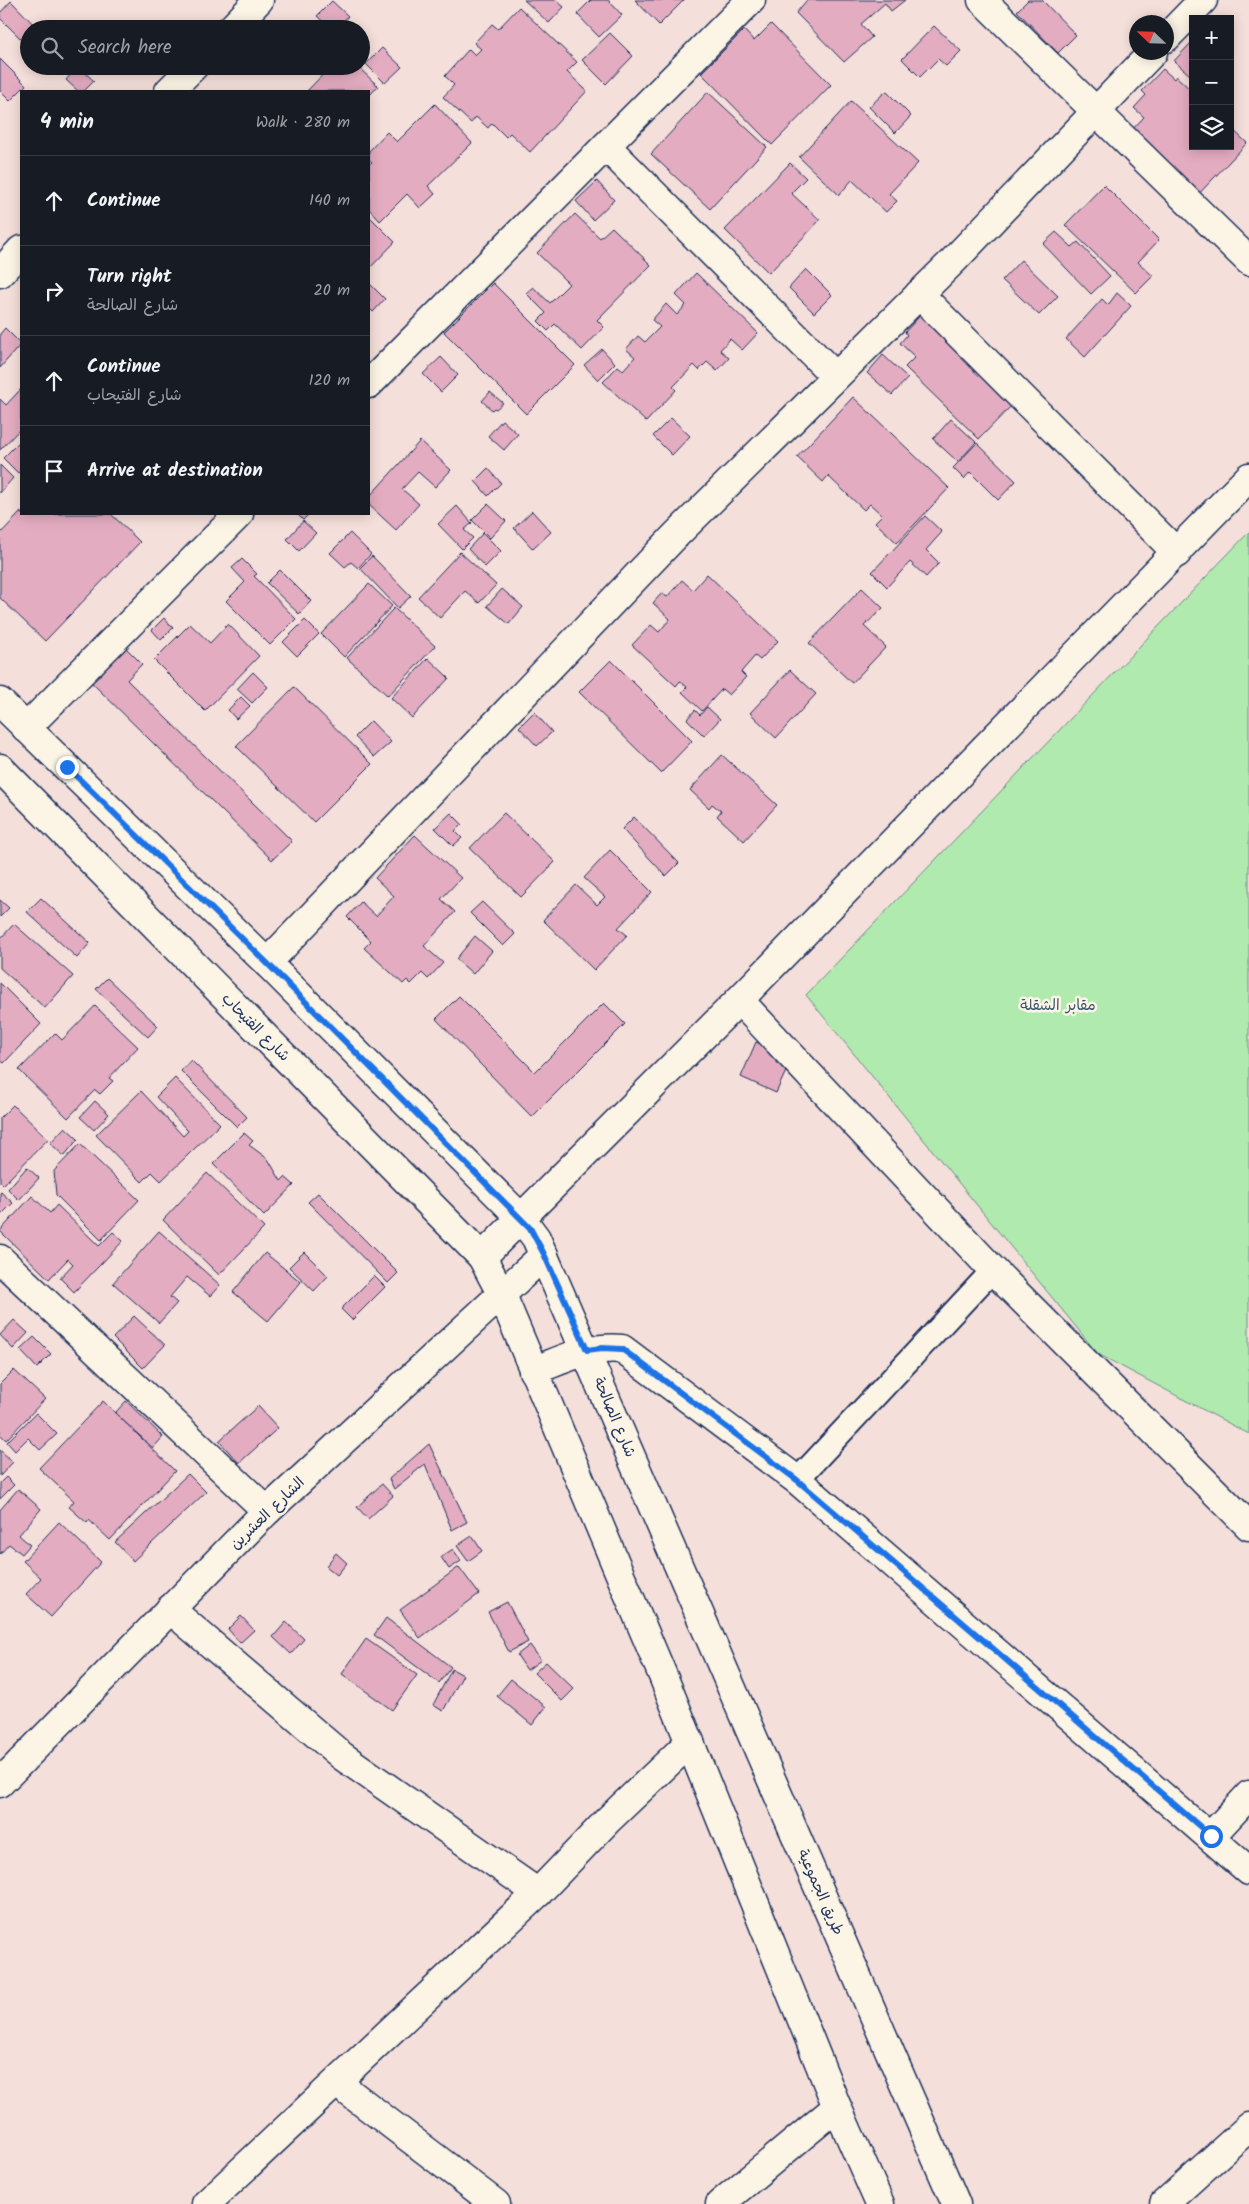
<!DOCTYPE html>
<html lang="en">
<head>
<meta charset="utf-8">
<style>
	:root { --surface:#171b24; --page:#20242c; --text:#f1f3f6; --muted:#9ea1a6; --line:#363941 }
	body { margin:0; font-family:Kalam,"Playpen Sans Arabic",sans-serif; background:var(--page); color:var(--text) }
	.controls { position:absolute; right:15px; top:15px; display:grid; overflow:hidden; border-radius:0px; box-shadow:0 2px 12px #0003 }
	.controls button { width:45px; height:45px; display:grid; place-items:center; padding:0; border:0; border-bottom:1px solid var(--line); background:var(--surface); color:var(--text); font:25px sans-serif }
	.compass { position:absolute; left:1129px; top:15px; width:45px; height:45px; border-radius:50%; background:var(--surface); box-shadow:0 2px 12px #0003; rotate:293deg }
	.stop { position:absolute; width:15px; height:15px; margin:-11px; border:4px solid #1a73e8; border-radius:50%; background:#fff }
	.stop.end { background:#1a73e8; border-color:#fff; box-shadow:0 1px 5px #0008 }
	.list { margin:0; padding:0; list-style:none }
	h2 { display:flex; justify-content:space-between; align-items:center; height:65px; margin:0; padding:0 20px; font-size:21px }
	h2 small { font-size:16px; font-weight:400; color:var(--muted) }
	.list li { display:grid; grid-template-columns:32px 1fr auto; gap:15px; align-items:center; box-sizing:border-box; height:90px; padding:0 20px; border-top:1px solid var(--line) }
	.list b { display:block; font-size:19px; white-space:nowrap }
	.list p { margin:0; font-size:16px; white-space:nowrap; color:var(--muted) }
	.list em { font-size:16px; font-style:normal; color:var(--muted) }
	.icon { flex:none; width:28px; height:28px; fill:none; stroke:currentColor; stroke-width:2; stroke-linecap:round; stroke-linejoin:round }
	.map { position:relative; flex:none; width:1249px; height:2204px; overflow:hidden }
	.search { position:absolute; background:var(--surface); box-shadow:0 2px 12px #0003; left:20px; top:20px; width:350px; height:55px; display:flex; align-items:center; gap:12px; box-sizing:border-box; padding:0 18px; border-radius:28px; color:var(--muted); font-size:19px }
	.panel { position:absolute; background:var(--surface); box-shadow:0 2px 12px #0003; left:20px; top:90px; width:350px; height:425px; border-radius:0px }
	.map>svg:first-child { display:block }
</style>
</head>
<body>
<div class="map">
<svg width="1249" height="2204" viewBox="0 0 1249 2204">
	<rect width="100%" height="100%" fill="#f5dfda"/>
	<filter id="ink" filterUnits="userSpaceOnUse"><feTurbulence type="fractalNoise" baseFrequency=".02" numOctaves="2"/><feDisplacementMap in="SourceGraphic" scale="10" xChannelSelector="R" yChannelSelector="G"/><feConvolveMatrix kernelMatrix="1 2 1 2 8 2 1 2 1" color-interpolation-filters="sRGB"/></filter>
	<g filter="url(#ink)">
		<path fill="#b1eaaf" stroke="#668c86" d="M 1249,532 L 1249,1434 L 1098,1354 L 806,995 Z"/>
		<g fill="#e4acc0" stroke="#1b2f5e">
			<path d="M 524,0 L 556,0 L 564,7 L 549,23 Z"/>
			<path d="M 591,0 L 608,0 L 622,15 L 599,37 L 577,14 Z"/>
			<path d="M 635,0 L 684,0 L 659,25 Z"/>
			<path d="M 807,0 L 905,0 L 891,11 L 885,3 L 861,24 L 872,37 L 844,62 L 796,13 Z"/>
			<path d="M 1028,0 L 1042,0 L 1076,35 L 1058,53 L 1017,11 Z"/>
			<path d="M 11,1 L 38,29 L 29,29 L 29,47 L 0,18 L 0,13 Z"/>
			<path d="M 332,1 L 348,16 L 337,29 L 331,29 L 317,16 Z"/>
			<path d="M 519,7 L 577,62 L 567,72 L 587,91 L 530,152 L 510,133 L 506,137 L 492,123 L 488,128 L 476,117 L 471,123 L 443,97 L 454,85 L 445,76 L 469,49 L 475,55 L 481,49 L 474,43 L 492,24 L 498,29 Z"/>
			<path d="M 771,24 L 831,85 L 772,145 L 701,73 L 744,30 L 754,41 Z"/>
			<path d="M 934,26 L 961,51 L 946,66 L 938,59 L 920,77 L 902,59 Z"/>
			<path d="M 610,33 L 633,56 L 606,84 L 582,60 Z"/>
			<path d="M 1191,43 L 1193,45 L 1191,76 L 1174,61 Z"/>
			<path d="M 382,48 L 402,67 L 385,83 L 366,64 Z"/>
			<path d="M 0,59 L 26,85 L 10,101 L 0,91 Z"/>
			<path d="M 78,66 L 94,81 L 84,91 L 78,91 L 66,80 Z"/>
			<path d="M 331,66 L 357,66 L 378,86 L 369,96 L 369,91 L 307,91 Z"/>
			<path d="M 1163,69 L 1174,79 L 1176,76 L 1193,92 L 1193,146 L 1230,146 L 1230,127 L 1247,143 L 1194,199 L 1127,135 L 1144,117 L 1134,108 L 1146,95 L 1142,91 Z"/>
			<path d="M 886,91 L 911,116 L 895,133 L 869,107 Z"/>
			<path d="M 708,92 L 767,147 L 710,209 L 651,154 Z"/>
			<path d="M 851,101 L 918,163 L 889,194 L 897,201 L 886,212 L 852,180 L 839,195 L 799,157 Z"/>
			<path d="M 435,104 L 472,143 L 428,186 L 435,194 L 420,208 L 407,194 L 380,221 L 369,209 L 369,164 L 372,162 L 369,159 L 369,151 L 387,132 L 397,142 Z"/>
			<path d="M 790,163 L 806,178 L 791,193 L 820,220 L 769,273 L 725,230 Z"/>
			<path d="M 597,181 L 614,200 L 593,220 L 576,201 Z"/>
			<path d="M 1104,185 L 1159,240 L 1138,262 L 1153,276 L 1136,293 L 1065,225 Z"/>
			<path d="M 575,214 L 600,238 L 612,227 L 651,265 L 597,320 L 604,327 L 582,350 L 555,324 L 548,331 L 538,321 L 546,313 L 526,293 L 533,287 L 550,303 L 569,284 L 537,253 Z"/>
			<path d="M 369,216 L 395,242 L 369,269 Z"/>
			<path d="M 1056,232 L 1072,247 L 1078,242 L 1110,276 L 1091,294 L 1043,244 Z"/>
			<path d="M 1021,260 L 1058,296 L 1039,315 L 1002,280 Z"/>
			<path d="M 806,269 L 832,295 L 814,313 L 789,288 Z"/>
			<path d="M 696,273 L 758,333 L 742,350 L 730,339 L 720,350 L 729,358 L 717,371 L 707,362 L 699,370 L 694,365 L 673,387 L 676,390 L 646,422 L 603,382 L 618,366 L 623,370 L 635,357 L 626,349 L 638,336 L 645,342 L 660,327 L 652,320 L 666,304 L 677,315 L 686,305 L 676,295 Z"/>
			<path d="M 369,283 L 385,299 L 373,312 L 369,308 Z"/>
			<path d="M 493,283 L 575,365 L 526,414 L 444,332 Z"/>
			<path d="M 1117,293 L 1131,306 L 1085,357 L 1066,339 L 1102,299 L 1108,305 Z"/>
			<path d="M 927,308 L 1019,398 L 979,439 L 905,367 L 915,357 L 900,343 L 907,335 L 905,332 Z"/>
			<path d="M 5,328 L 21,344 L 0,368 L 0,334 Z"/>
			<path d="M 602,349 L 615,363 L 598,380 L 584,365 Z"/>
			<path d="M 883,355 L 908,378 L 892,395 L 867,373 Z"/>
			<path d="M 441,357 L 458,375 L 441,392 L 423,374 Z"/>
			<path d="M 21,389 L 21,428 L 0,450 L 0,399 L 6,405 Z"/>
			<path d="M 490,392 L 503,403 L 496,409 L 494,408 L 492,410 L 482,401 Z"/>
			<path d="M 853,397 L 949,488 L 897,543 L 875,522 L 882,515 L 870,504 L 864,510 L 828,476 L 823,482 L 797,457 Z"/>
			<path d="M 671,418 L 690,436 L 672,455 L 653,436 Z"/>
			<path d="M 951,419 L 976,442 L 958,462 L 933,439 Z"/>
			<path d="M 502,420 L 518,434 L 504,450 L 488,436 Z"/>
			<path d="M 21,440 L 21,470 L 18,473 L 3,458 Z"/>
			<path d="M 420,441 L 451,470 L 435,487 L 418,472 L 402,489 L 419,504 L 396,530 L 369,505 L 369,497 Z"/>
			<path d="M 977,443 L 1016,481 L 998,500 L 970,472 L 964,479 L 953,468 Z"/>
			<path d="M 0,465 L 13,478 L 0,493 Z"/>
			<path d="M 488,468 L 501,483 L 488,496 L 475,481 Z"/>
			<path d="M 488,504 L 506,521 L 490,538 L 472,520 Z"/>
			<path d="M 457,506 L 472,523 L 464,530 L 473,538 L 462,549 L 438,524 Z"/>
			<path d="M 532,511 L 551,532 L 533,549 L 514,528 Z"/>
			<path d="M 21,512 L 21,514 L 111,514 L 140,542 L 45,641 L 0,598 L 0,534 Z"/>
			<path d="M 297,514 L 309,514 L 303,520 Z"/>
			<path d="M 925,516 L 942,532 L 926,550 L 939,563 L 926,577 L 910,562 L 887,587 L 872,572 Z"/>
			<path d="M 303,521 L 316,533 L 299,551 L 287,539 Z"/>
			<path d="M 350,533 L 371,554 L 358,568 L 351,562 L 345,567 L 330,553 Z"/>
			<path d="M 483,533 L 501,551 L 485,567 L 468,549 Z"/>
			<path d="M 460,552 L 496,585 L 479,603 L 465,591 L 440,618 L 418,597 Z"/>
			<path d="M 372,556 L 411,596 L 398,608 L 360,568 Z"/>
			<path d="M 242,559 L 257,574 L 254,576 L 296,619 L 270,645 L 226,601 L 245,582 L 232,568 Z"/>
			<path d="M 280,570 L 311,601 L 299,614 L 267,583 Z"/>
			<path d="M 707,574 L 778,641 L 760,660 L 755,656 L 741,672 L 746,677 L 729,695 L 722,689 L 702,711 L 682,692 L 687,687 L 680,681 L 676,686 L 632,645 L 651,625 L 659,632 L 670,619 L 653,603 L 662,593 L 667,597 L 682,580 L 693,590 Z"/>
			<path d="M 369,584 L 392,606 L 344,657 L 321,634 Z"/>
			<path d="M 862,588 L 883,608 L 864,626 L 886,647 L 852,683 L 809,643 Z"/>
			<path d="M 502,589 L 523,607 L 509,624 L 487,606 Z"/>
			<path d="M 394,608 L 435,646 L 388,696 L 347,658 Z"/>
			<path d="M 164,618 L 173,628 L 161,640 L 152,630 Z"/>
			<path d="M 305,620 L 319,634 L 297,656 L 283,642 Z"/>
			<path d="M 190,624 L 210,643 L 228,624 L 259,656 L 205,711 L 154,660 Z"/>
			<path d="M 122,644 L 142,664 L 127,680 L 292,841 L 272,860 L 88,679 Z"/>
			<path d="M 428,658 L 449,678 L 412,718 L 391,698 Z"/>
			<path d="M 611,660 L 692,741 L 661,773 L 579,692 Z"/>
			<path d="M 790,670 L 816,694 L 776,738 L 750,713 Z"/>
			<path d="M 253,672 L 268,687 L 252,703 L 237,689 Z"/>
			<path d="M 294,687 L 372,764 L 314,822 L 236,746 Z"/>
			<path d="M 241,697 L 250,706 L 236,719 L 228,710 Z"/>
			<path d="M 707,707 L 720,719 L 704,736 L 687,719 L 695,710 L 700,715 Z"/>
			<path d="M 534,712 L 552,732 L 537,746 L 519,727 Z"/>
			<path d="M 371,721 L 391,742 L 374,757 L 355,737 Z"/>
			<path d="M 722,755 L 777,805 L 744,841 L 717,816 L 721,811 L 712,804 L 709,808 L 690,790 Z"/>
			<path d="M 451,813 L 462,824 L 455,831 L 462,838 L 453,846 L 435,828 Z"/>
			<path d="M 504,813 L 555,862 L 521,897 L 470,848 Z"/>
			<path d="M 634,817 L 679,863 L 666,876 L 622,829 Z"/>
			<path d="M 415,835 L 461,878 L 441,899 L 455,912 L 424,946 L 443,963 L 428,979 L 422,973 L 411,984 L 407,980 L 403,984 L 364,948 L 371,941 L 347,917 L 361,902 L 376,916 L 394,896 L 375,878 Z"/>
			<path d="M 610,850 L 652,892 L 618,928 L 627,935 L 594,970 L 543,920 L 576,885 L 597,905 L 605,897 L 584,878 Z"/>
			<path d="M 41,898 L 90,943 L 77,958 L 27,912 Z"/>
			<path d="M 0,900 L 9,908 L 0,917 Z"/>
			<path d="M 482,902 L 515,934 L 503,946 L 470,913 Z"/>
			<path d="M 14,924 L 73,976 L 45,1008 L 0,968 L 0,939 Z"/>
			<path d="M 475,936 L 492,951 L 473,974 L 456,959 Z"/>
			<path d="M 107,978 L 158,1026 L 148,1037 L 96,989 Z"/>
			<path d="M 0,983 L 41,1024 L 4,1063 L 0,1060 Z"/>
			<path d="M 459,996 L 535,1072 L 604,1003 L 625,1024 L 532,1117 L 436,1019 Z"/>
			<path d="M 95,1006 L 138,1047 L 109,1078 L 113,1081 L 100,1094 L 95,1090 L 68,1118 L 19,1070 L 55,1033 L 62,1040 Z"/>
			<path d="M 756,1042 L 792,1058 L 776,1093 L 741,1077 Z"/>
			<path d="M 191,1060 L 247,1117 L 237,1127 L 181,1071 Z"/>
			<path d="M 175,1078 L 220,1124 L 161,1181 L 152,1172 L 142,1182 L 96,1135 L 141,1091 L 183,1136 L 188,1131 L 156,1097 Z"/>
			<path d="M 95,1101 L 109,1114 L 94,1130 L 80,1117 Z"/>
			<path d="M 13,1105 L 48,1139 L 3,1185 L 0,1182 L 0,1118 Z"/>
			<path d="M 65,1127 L 78,1139 L 64,1156 L 50,1143 Z"/>
			<path d="M 244,1133 L 253,1141 L 249,1145 L 268,1159 L 281,1181 L 285,1177 L 294,1185 L 264,1216 L 213,1164 Z"/>
			<path d="M 80,1144 L 139,1200 L 101,1240 L 56,1195 L 54,1171 Z"/>
			<path d="M 27,1167 L 39,1178 L 19,1200 L 8,1189 Z"/>
			<path d="M 207,1173 L 264,1228 L 219,1275 L 163,1220 Z"/>
			<path d="M 1,1192 L 13,1203 L 0,1216 L 0,1193 Z"/>
			<path d="M 318,1193 L 398,1273 L 388,1283 L 308,1202 Z"/>
			<path d="M 32,1196 L 50,1213 L 57,1205 L 99,1246 L 113,1232 L 123,1241 L 74,1292 L 60,1278 L 73,1264 L 68,1259 L 49,1279 L 0,1231 Z"/>
			<path d="M 159,1231 L 220,1285 L 210,1296 L 187,1277 L 170,1297 L 177,1303 L 159,1323 L 113,1283 Z"/>
			<path d="M 304,1252 L 328,1276 L 314,1291 L 289,1267 Z"/>
			<path d="M 265,1253 L 301,1282 L 268,1321 L 233,1292 Z"/>
			<path d="M 374,1276 L 385,1287 L 352,1320 L 341,1309 Z"/>
			<path d="M 134,1316 L 165,1345 L 143,1368 L 113,1338 Z"/>
			<path d="M 14,1320 L 28,1333 L 13,1349 L 0,1335 Z"/>
			<path d="M 34,1337 L 51,1354 L 37,1368 L 20,1350 Z"/>
			<path d="M 14,1370 L 45,1399 L 6,1440 L 0,1434 L 0,1384 Z"/>
			<path d="M 103,1401 L 175,1471 L 110,1540 L 89,1520 L 87,1523 L 69,1507 L 74,1501 L 39,1468 Z"/>
			<path d="M 126,1401 L 163,1437 L 153,1448 L 115,1413 Z"/>
			<path d="M 258,1406 L 278,1428 L 239,1463 L 219,1441 Z"/>
			<path d="M 36,1413 L 57,1434 L 40,1450 L 28,1438 L 15,1451 L 7,1442 Z"/>
			<path d="M 429,1444 L 467,1522 L 452,1530 L 425,1464 L 394,1489 L 389,1479 Z"/>
			<path d="M 0,1450 L 13,1462 L 0,1476 Z"/>
			<path d="M 188,1474 L 206,1492 L 133,1561 L 115,1542 Z"/>
			<path d="M 6,1477 L 14,1485 L 0,1499 L 0,1483 Z"/>
			<path d="M 382,1484 L 393,1496 L 368,1519 L 357,1507 Z"/>
			<path d="M 18,1489 L 41,1509 L 19,1535 L 30,1545 L 22,1554 L 9,1544 L 0,1554 L 0,1510 Z"/>
			<path d="M 59,1522 L 101,1562 L 51,1617 L 26,1594 L 41,1578 L 23,1561 Z"/>
			<path d="M 472,1536 L 482,1551 L 468,1561 L 457,1546 Z"/>
			<path d="M 453,1549 L 461,1561 L 449,1569 L 441,1557 Z"/>
			<path d="M 336,1553 L 347,1563 L 337,1575 L 326,1566 Z"/>
			<path d="M 459,1567 L 479,1594 L 420,1638 L 400,1610 Z"/>
			<path d="M 507,1602 L 528,1642 L 509,1652 L 488,1612 Z"/>
			<path d="M 241,1616 L 254,1630 L 240,1643 L 228,1629 Z"/>
			<path d="M 386,1618 L 451,1667 L 439,1683 L 374,1635 Z"/>
			<path d="M 286,1622 L 304,1639 L 291,1654 L 273,1637 Z"/>
			<path d="M 366,1639 L 417,1675 L 392,1710 L 342,1674 Z"/>
			<path d="M 530,1645 L 541,1660 L 527,1670 L 517,1655 Z"/>
			<path d="M 546,1662 L 574,1689 L 562,1701 L 534,1673 Z"/>
			<path d="M 452,1669 L 463,1675 L 443,1711 L 433,1705 Z"/>
			<path d="M 511,1679 L 546,1707 L 532,1725 L 497,1696 Z"/>
		</g>
		<g fill="none" stroke-linecap="round" stroke-linejoin="round">
			<defs>
				<path id="lane" d="M 797,1480 L 993,1270"/>
				<g id="street">
					<path d="M 982,0 L 1249,261"/>
					<path d="M 231,29 L 259,0"/>
					<path d="M 1166,38 L 1203,0"/>
					<path d="M 169,91 L 194,66"/>
					<path d="M 606,146 L 835,376"/>
					<path d="M 0,273 L 21,250"/>
					<path d="M 919,294 L 1177,553"/>
					<path d="M 369,384 L 751,0"/>
					<path d="M 26,728 L 239,514"/>
					<path d="M 267,963 L 677,534 L 954,260 L 1153,52"/>
					<path d="M 739,1000 L 993,1270 L 1249,1526"/>
					<path d="M 482,1257 L 739,1000 L 1249,477"/>
					<path d="M 0,1259 L 267,1511"/>
					<path d="M 533,1371 C 564,1359 588,1346 622,1349 L 797,1480 L 1249,1871"/>
					<path d="M 170,1609 L 342,1756 L 538,1893"/>
					<path d="M 1211,1836 L 1249,1795"/>
					<path d="M 337,2083 L 496,2204"/>
					<path d="M 206,2204 L 538,1893 L 608,1820 L 690,1742"/>
					<path d="M 720,2204 L 837,2107"/>
					<path d="M 1164,2204 L 1249,2127"/>
				</g>
				<g id="secondary">
					<path d="M 0,702 L 267,963 L 521,1218 L 536,1238 L 956,2204"/>
					<path d="M 0,768 L 482,1257 L 502,1295 L 663,1676 L 837,2107 L 880,2204"/>
					<path d="M 0,1783 L 267,1511 L 544,1255"/>
				</g>
			</defs>
			<use href="#lane" stroke="#1b2f5e" stroke-width="26"/>
			<use href="#street" stroke="#1b2f5e" stroke-width="31"/>
			<use href="#secondary" stroke="#1b2f5e" stroke-width="31"/>
			<use href="#lane" stroke="#fcf5e5" stroke-width="22"/>
			<use href="#street" stroke="#fcf5e5" stroke-width="28"/>
			<use href="#secondary" stroke="#fcf5e5" stroke-width="28"/>
		</g>
	</g>
	<g fill="none" stroke-linecap="round" stroke-linejoin="round" filter="url(#ink)">
		<path stroke="#1a73e8" stroke-width="6" d="M 67,767 L 267,963 L 530,1228 L 544,1254 L 587,1350 L 602,1348 L 622,1349 L 797,1480 L 1211,1836"/>
	</g>
	<g text-anchor="middle" stroke-width="5" stroke-linejoin="round" paint-order="stroke">
		<g font-size="15" fill="#39546e" stroke="#fcf5e5">
			<text x="1058" y="1010">مقابر الشقلة</text>
		</g>
		<g font-size="15" fill="#1b2f5e" stroke="#fcf5e5">
			<text transform="translate(256 1027) rotate(45)" y="5">شارع الفتيحاب</text>
			<text transform="translate(615 1417) rotate(67)" y="5">شارع الصالحة</text>
			<text transform="translate(267 1513) rotate(-44)" y="5">الشارع العشرين</text>
			<text transform="translate(821 1892) rotate(66)" y="5">طريق الجموعية</text>
		</g>
	</g>
</svg>
<div class="controls">
<button>+</button>
<button>−</button>
<button><svg class="icon" aria-label="layers" viewBox="0 0 24 24"><path d="M12 4l9 5-9 5-9-5zM3 14l9 5 9-5"/></svg></button>
</div>
<svg class="compass" viewBox="-18 -18 36 36"><path d="M0-13l5 13h-10z" fill="#e53935"/><path d="M0 13l5-13h-10z" fill="#9ea1a6"/></svg>
<div class="stop" style="left:1211px;top:1836px"></div>
<div class="stop end" style="left:67px;top:767px"></div>
<div class="search"><svg class="icon" aria-label="search" viewBox="0 0 24 24"><circle cx="10" cy="10" r="6"/><path d="M15 15l6 6"/></svg>Search here</div>
<section class="panel">
<h2>4 min<small>Walk · 280 m</small></h2>
<ul class="list">
<li><svg class="icon" aria-label="ahead" viewBox="0 0 24 24"><path d="M12 20V5M6 11l6-6 6 6"/></svg><div><b>Continue</b></div><em>140 m</em></li>
<li><svg class="icon" aria-label="right" viewBox="0 0 24 24"><path d="M7 20v-9h11M14 6l5 5-5 5"/></svg><div><b>Turn right</b><p>شارع الصالحة</p></div><em>20 m</em></li>
<li><svg class="icon" aria-label="ahead" viewBox="0 0 24 24"><path d="M12 20V5M6 11l6-6 6 6"/></svg><div><b>Continue</b><p>شارع الفتيحاب</p></div><em>120 m</em></li>
<li><svg class="icon" aria-label="arrive" viewBox="0 0 24 24"><path d="M6 21V4h12l-3 4 3 4H6"/></svg><div><b>Arrive at destination</b></div></li>
</ul>
</section>
</div>
</body>
</html>
